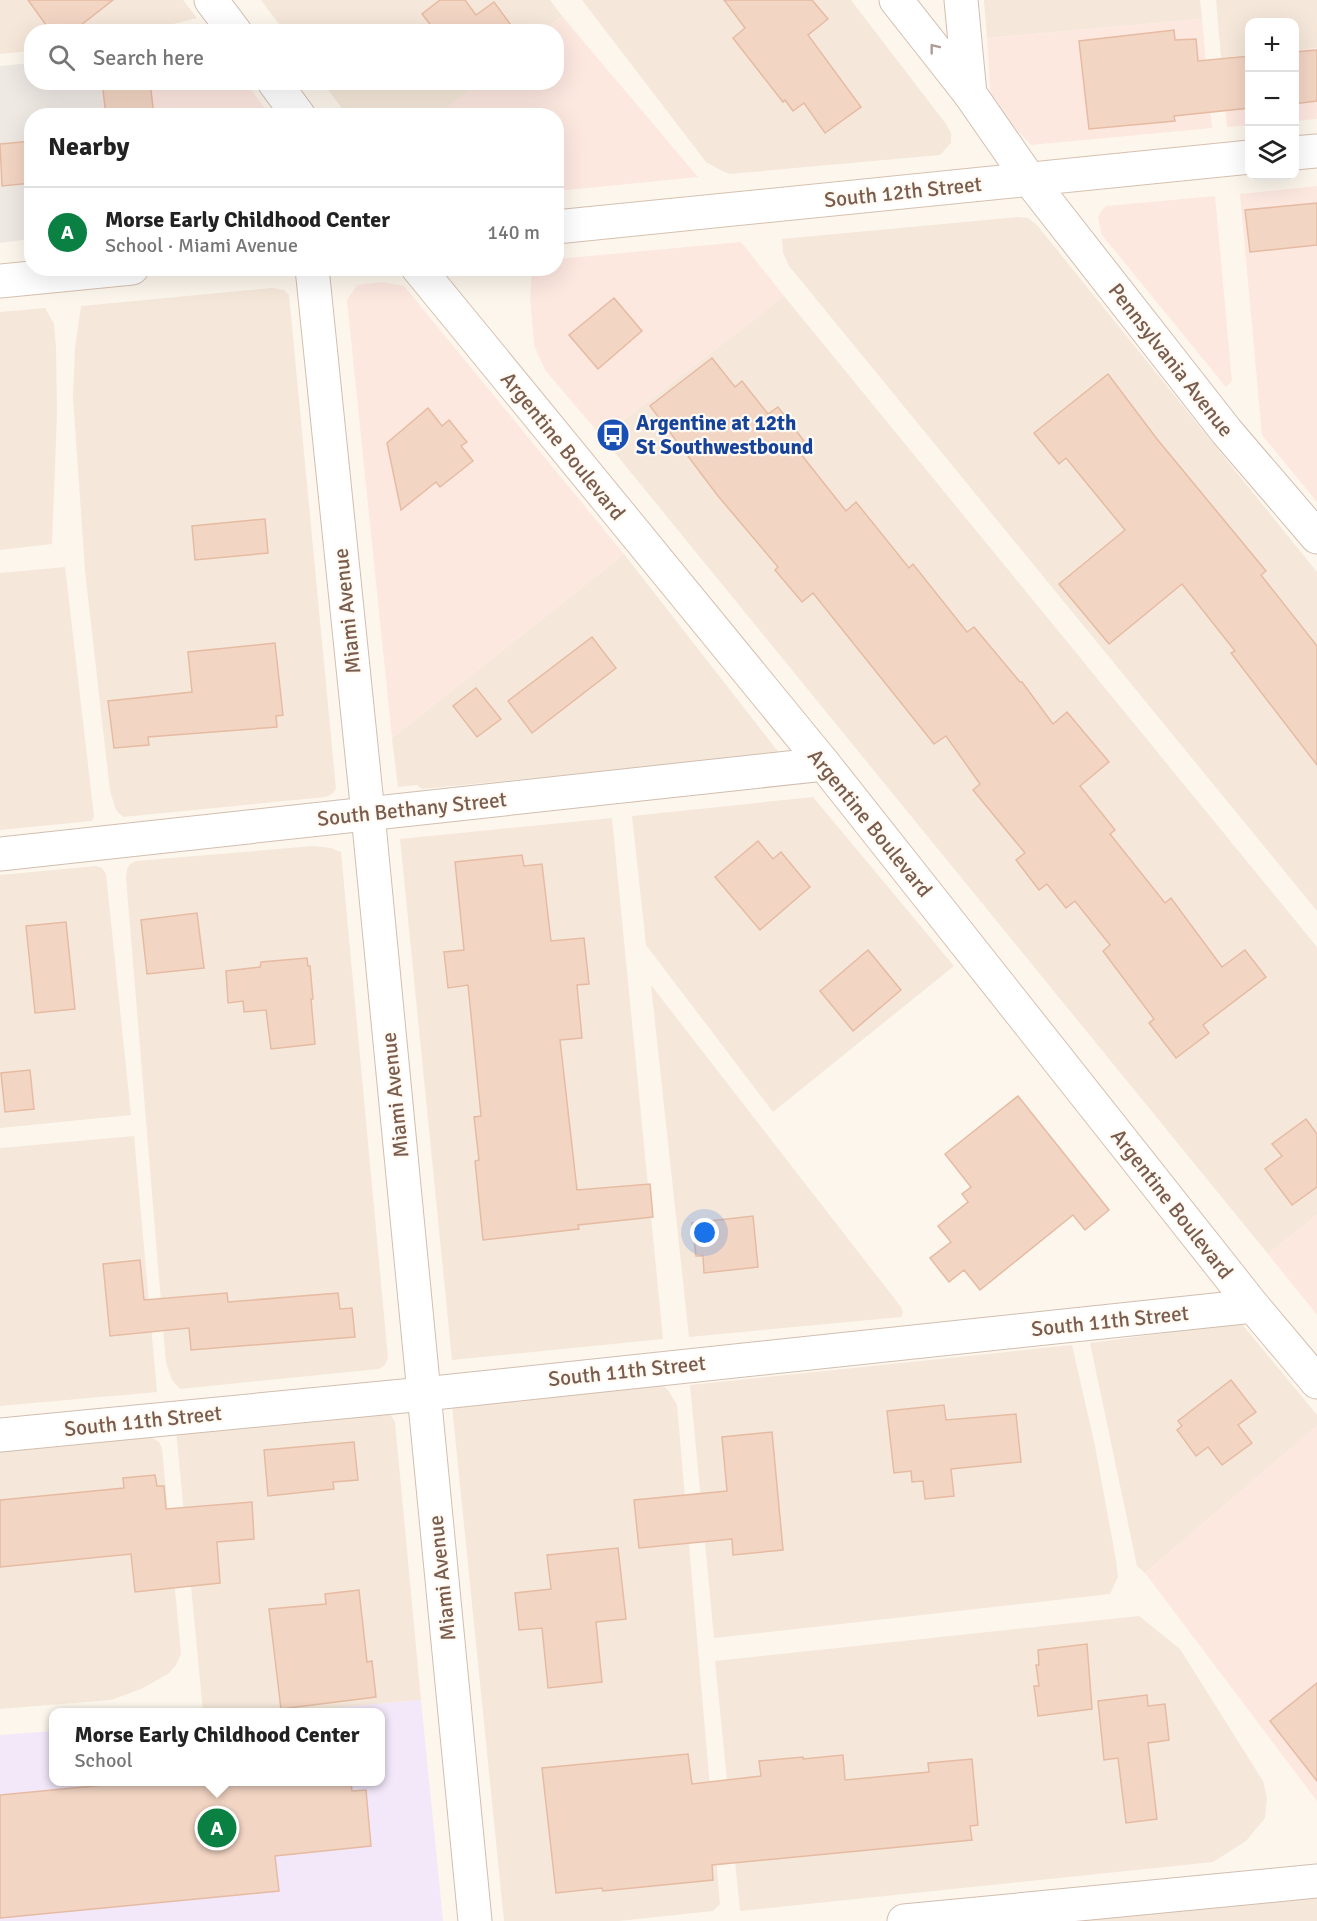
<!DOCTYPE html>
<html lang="en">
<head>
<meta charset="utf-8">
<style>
	:root { --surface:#fff; --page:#f2f2f2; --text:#222; --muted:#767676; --line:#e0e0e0; --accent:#0b8043 }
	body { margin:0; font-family:Signika,sans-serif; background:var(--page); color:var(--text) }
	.controls { position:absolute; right:18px; top:18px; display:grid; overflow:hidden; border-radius:12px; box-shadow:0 6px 24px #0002 }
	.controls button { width:54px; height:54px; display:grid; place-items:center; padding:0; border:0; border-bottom:2px solid var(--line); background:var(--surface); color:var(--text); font:30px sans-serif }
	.you { position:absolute; left:705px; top:1233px; width:21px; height:21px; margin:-15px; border:4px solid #fff; border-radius:50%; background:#1a73e8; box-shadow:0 0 0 9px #1a73e833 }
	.badge { display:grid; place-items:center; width:39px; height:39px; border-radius:50%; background:var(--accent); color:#fff; font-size:20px; font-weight:700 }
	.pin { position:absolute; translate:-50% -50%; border:3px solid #fff; box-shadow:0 2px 6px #0006 }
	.popup { position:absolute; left:49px; top:1708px; width:336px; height:78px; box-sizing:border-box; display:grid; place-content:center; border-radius:12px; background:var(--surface); filter:drop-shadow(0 2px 4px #0005); font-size:20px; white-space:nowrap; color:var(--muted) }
	.popup b { font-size:22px; color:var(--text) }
	.popup::after { content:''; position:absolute; left:50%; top:100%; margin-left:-12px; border:12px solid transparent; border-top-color:var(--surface) }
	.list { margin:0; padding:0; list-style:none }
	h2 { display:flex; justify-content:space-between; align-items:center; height:78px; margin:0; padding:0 24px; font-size:26px }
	h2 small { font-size:20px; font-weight:400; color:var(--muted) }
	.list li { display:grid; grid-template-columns:39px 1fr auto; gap:18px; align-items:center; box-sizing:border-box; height:90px; padding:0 24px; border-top:2px solid var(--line) }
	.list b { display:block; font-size:22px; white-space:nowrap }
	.list p { margin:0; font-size:20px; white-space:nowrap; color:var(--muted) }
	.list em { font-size:20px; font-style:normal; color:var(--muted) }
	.icon { flex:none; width:33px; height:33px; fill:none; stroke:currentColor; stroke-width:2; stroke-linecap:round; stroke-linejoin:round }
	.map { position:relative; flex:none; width:1317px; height:1921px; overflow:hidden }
	.search { position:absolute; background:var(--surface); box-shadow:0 6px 24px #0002; left:24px; top:24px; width:540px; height:66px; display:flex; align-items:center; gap:15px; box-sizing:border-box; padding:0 21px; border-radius:24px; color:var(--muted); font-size:22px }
	.panel { position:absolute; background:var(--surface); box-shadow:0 6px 24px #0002; left:24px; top:108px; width:540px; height:168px; border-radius:24px }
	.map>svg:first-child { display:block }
</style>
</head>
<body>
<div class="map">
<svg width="1317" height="1921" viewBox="0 0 1317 1921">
	<rect width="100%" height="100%" fill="#fdf6ec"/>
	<g fill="#f5e8da">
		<path d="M 0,0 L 183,0 L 197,18 L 146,31 L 32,32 L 31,51 L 0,54 Z"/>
		<path d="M 261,0 L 550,0 L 562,16 L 543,31 L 284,31 Z"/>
		<path d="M 582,0 L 851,0 L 946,124 L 951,133 L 951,143 L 940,155 L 730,174 L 724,172 L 706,162 Z"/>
		<path d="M 984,0 L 1200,0 L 1202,19 L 987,38 Z"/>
		<path d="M 1216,0 L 1317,0 L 1317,48 L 1295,50 L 1294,22 L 1250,22 L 1249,55 L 1221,58 Z"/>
		<path d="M 323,83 L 478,83 L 437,116 L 347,115 Z"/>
		<path d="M 1018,217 L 1028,218 L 1037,225 L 1317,572 L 1317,911 L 789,266 L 783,253 L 782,239 Z"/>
		<path d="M 273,288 L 284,290 L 289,295 L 336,789 L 332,794 L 326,797 L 123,817 L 116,810 L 110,791 L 85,571 L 73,397 L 75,348 L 81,306 Z"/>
		<path d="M 784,296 L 1317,947 L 1317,1215 L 1268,1254 L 602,437 Z"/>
		<path d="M 45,308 L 54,324 L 56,348 L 57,413 L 52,544 L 0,550 L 0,312 Z"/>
		<path d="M 624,554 L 780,754 L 422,789 L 417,785 L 398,787 L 392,738 Z"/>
		<path d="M 65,567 L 94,816 L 92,821 L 0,830 L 0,573 Z"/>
		<path d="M 813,797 L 954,966 L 773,1112 L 646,945 L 632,816 Z"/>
		<path d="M 612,818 L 663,1339 L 452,1360 L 400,839 Z"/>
		<path d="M 314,846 L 331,848 L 341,852 L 388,1358 L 385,1365 L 379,1369 L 180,1389 L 172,1380 L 166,1363 L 126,878 L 127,869 L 130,864 L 136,861 Z"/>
		<path d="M 96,866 L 102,868 L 106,874 L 131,1115 L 0,1128 L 0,875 Z"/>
		<path d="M 651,985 L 901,1307 L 903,1312 L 901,1317 L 689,1337 Z"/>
		<path d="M 134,1136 L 157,1392 L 0,1406 L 0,1148 Z"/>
		<path d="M 1241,1323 L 1317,1415 L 1317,1426 L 1145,1573 L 1137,1566 L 1090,1343 Z"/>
		<path d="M 1072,1345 L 1095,1446 L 1116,1560 L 1118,1577 L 1110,1594 L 714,1638 L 690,1385 Z"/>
		<path d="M 661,1384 L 668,1390 L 677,1405 L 720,1904 L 713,1911 L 619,1921 L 504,1921 L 452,1406 Z"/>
		<path d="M 381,1411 L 390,1414 L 395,1422 L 421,1700 L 289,1712 L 203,1712 L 176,1430 Z"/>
		<path d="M 151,1437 L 159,1442 L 162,1448 L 181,1654 L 176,1665 L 168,1674 L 141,1689 L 111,1700 L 0,1709 L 0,1451 Z"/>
		<path d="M 1139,1616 L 1180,1649 L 1263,1781 L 1267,1798 L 1265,1818 L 1246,1841 L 1213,1862 L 740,1911 L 715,1661 Z"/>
		<path d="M 1317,1895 L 1317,1921 L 1056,1921 Z"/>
	</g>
	<g fill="#fde8e0">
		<path d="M 562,16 L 698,177 L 557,191 L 556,116 L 437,115 L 478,83 L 556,82 L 556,32 L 543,31 Z"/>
		<path d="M 1202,19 L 1212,128 L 1031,145 L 991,103 L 987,38 Z"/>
		<path d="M 1317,48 L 1317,119 L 1295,121 L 1294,50 Z"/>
		<path d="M 1249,55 L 1249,125 L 1227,127 L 1221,58 Z"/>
		<path d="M 101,83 L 246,83 L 270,115 L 104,115 Z"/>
		<path d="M 1317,186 L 1317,502 L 1262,435 L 1240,194 Z"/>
		<path d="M 1215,196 L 1232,381 L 1226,387 L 1102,235 L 1098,218 L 1101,211 L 1106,206 Z"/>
		<path d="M 741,242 L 784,296 L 602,437 L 545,370 L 534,345 L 530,297 L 532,273 L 538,269 L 556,268 L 557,259 Z"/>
		<path d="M 383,282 L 404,286 L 624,554 L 392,738 L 347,300 L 357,285 Z"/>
		<path d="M 1317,1215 L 1317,1315 L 1268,1254 Z"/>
		<path d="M 1317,1426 L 1317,1801 L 1145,1573 Z"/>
	</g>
	<path fill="#efe9e4" d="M 31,63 L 32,82 L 101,83 L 104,115 L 32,116 L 31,239 L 0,243 L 0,66 Z"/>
	<path fill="#f3e8fa" d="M 421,1700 L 443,1921 L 0,1921 L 0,1735 L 53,1731 L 53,1782 L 380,1782 L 380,1712 L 289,1712 Z"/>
	<g fill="#f3d5c3" stroke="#e6bba3" stroke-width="1.5">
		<path d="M 28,0 L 113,0 L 72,32 L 51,32 Z"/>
		<path d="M 440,0 L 465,0 L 476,15 L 494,2 L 511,25 L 502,32 L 436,32 L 422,14 Z"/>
		<path d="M 724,0 L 812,0 L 828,19 L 808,35 L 861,107 L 825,133 L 804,103 L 793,111 L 785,100 L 783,102 L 733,38 L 745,28 Z"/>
		<path d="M 1174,30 L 1175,40 L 1196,39 L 1198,61 L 1250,56 L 1250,108 L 1174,116 L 1175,121 L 1089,129 L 1079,41 Z"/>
		<path d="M 1317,50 L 1317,101 L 1294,104 L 1294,52 Z"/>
		<path d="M 102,82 L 150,82 L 154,116 L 106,116 Z"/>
		<path d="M 32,141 L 32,183 L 2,186 L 0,144 Z"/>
		<path d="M 1317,203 L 1317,245 L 1250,252 L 1245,210 Z"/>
		<path d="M 614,298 L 642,331 L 598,369 L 569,335 Z"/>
		<path d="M 712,358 L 735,387 L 742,381 L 768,414 L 778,407 L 804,441 L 796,448 L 846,511 L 856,502 L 909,568 L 913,564 L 967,632 L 974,627 L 1020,682 L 1022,682 L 1053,724 L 1067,712 L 1109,762 L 1080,786 L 1115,830 L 1110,834 L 1165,903 L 1171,898 L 1222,967 L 1245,950 L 1266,977 L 1203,1025 L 1209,1033 L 1176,1058 L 1149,1023 L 1154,1019 L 1103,951 L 1110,945 L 1075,901 L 1066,908 L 1047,884 L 1039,890 L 1016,860 L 1025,853 L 973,790 L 980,784 L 946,736 L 934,744 L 813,593 L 802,602 L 775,570 L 778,567 L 718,496 L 650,406 Z"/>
		<path d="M 1108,374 L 1157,439 L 1266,571 L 1261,575 L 1317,646 L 1317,765 L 1231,653 L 1235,651 L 1182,584 L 1109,644 L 1059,584 L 1125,530 L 1066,458 L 1059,464 L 1034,433 Z"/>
		<path d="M 428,408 L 442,426 L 449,420 L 467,442 L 461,446 L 473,461 L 440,487 L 436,482 L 401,510 L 387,443 Z"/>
		<path d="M 265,519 L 268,553 L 195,560 L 192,526 Z"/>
		<path d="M 592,637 L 616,668 L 532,733 L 508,701 Z"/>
		<path d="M 275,643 L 283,715 L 276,716 L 277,727 L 148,737 L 149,745 L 114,748 L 108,701 L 192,692 L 188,652 Z"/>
		<path d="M 476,688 L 501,719 L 477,737 L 453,706 Z"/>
		<path d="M 758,841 L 773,859 L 781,852 L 810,887 L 760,930 L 715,877 Z"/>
		<path d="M 522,855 L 524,866 L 542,864 L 551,941 L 584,938 L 589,984 L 577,985 L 582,1038 L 560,1040 L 577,1190 L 650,1184 L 653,1217 L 578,1225 L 579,1229 L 483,1240 L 475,1161 L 479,1160 L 474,1117 L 481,1116 L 468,985 L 448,988 L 444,952 L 464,950 L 455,862 Z"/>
		<path d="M 197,913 L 204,968 L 147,974 L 141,920 Z"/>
		<path d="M 66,922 L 75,1009 L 35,1013 L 26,926 Z"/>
		<path d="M 868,950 L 901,990 L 853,1031 L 820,991 Z"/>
		<path d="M 307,958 L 308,966 L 310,966 L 313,999 L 311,999 L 315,1044 L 271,1049 L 266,1010 L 244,1012 L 243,1001 L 228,1003 L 226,971 L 260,967 L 261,962 Z"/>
		<path d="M 30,1070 L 34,1109 L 5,1112 L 1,1073 Z"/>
		<path d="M 1018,1096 L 1109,1210 L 1085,1230 L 1073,1215 L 980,1290 L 964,1270 L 949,1282 L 930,1258 L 951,1242 L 938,1226 L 968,1202 L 962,1194 L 971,1187 L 945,1154 Z"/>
		<path d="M 1306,1119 L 1317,1134 L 1317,1187 L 1292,1205 L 1265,1169 L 1282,1156 L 1272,1144 Z"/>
		<path d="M 753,1216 L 758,1267 L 704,1273 L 703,1256 L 696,1256 L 692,1223 Z"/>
		<path d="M 140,1260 L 144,1300 L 227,1293 L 228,1302 L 338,1293 L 340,1309 L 352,1308 L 355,1337 L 191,1350 L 189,1328 L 110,1336 L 103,1264 Z"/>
		<path d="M 1231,1380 L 1256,1412 L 1238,1425 L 1252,1443 L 1222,1465 L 1208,1447 L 1196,1456 L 1177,1430 L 1182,1426 L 1178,1421 Z"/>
		<path d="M 944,1405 L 946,1420 L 1016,1414 L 1021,1462 L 951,1469 L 954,1496 L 925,1499 L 923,1481 L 912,1482 L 911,1471 L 894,1473 L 887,1411 Z"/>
		<path d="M 772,1432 L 783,1550 L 733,1555 L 732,1539 L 639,1548 L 634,1500 L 727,1491 L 722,1437 Z"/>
		<path d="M 354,1442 L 358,1480 L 333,1482 L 334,1489 L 268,1496 L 264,1450 Z"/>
		<path d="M 155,1475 L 157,1486 L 164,1486 L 166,1509 L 252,1502 L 254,1539 L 217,1542 L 220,1583 L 135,1592 L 131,1554 L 0,1567 L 0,1500 L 124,1488 L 123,1478 Z"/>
		<path d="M 618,1548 L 626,1619 L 596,1622 L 602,1682 L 548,1688 L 542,1628 L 519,1630 L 515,1593 L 551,1589 L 547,1555 Z"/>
		<path d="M 359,1590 L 367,1662 L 372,1661 L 376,1697 L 281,1709 L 269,1609 L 326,1604 L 325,1594 Z"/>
		<path d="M 1087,1644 L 1092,1709 L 1038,1716 L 1034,1686 L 1039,1686 L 1036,1665 L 1039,1665 L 1038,1650 Z"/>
		<path d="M 1317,1683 L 1317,1781 L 1270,1721 Z"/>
		<path d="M 1147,1695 L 1148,1706 L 1165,1704 L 1169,1740 L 1148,1743 L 1157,1819 L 1126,1823 L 1118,1758 L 1104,1760 L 1098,1701 Z"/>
		<path d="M 688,1754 L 692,1784 L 761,1776 L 759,1761 L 803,1757 L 803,1759 L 843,1755 L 845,1780 L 929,1772 L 928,1763 L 972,1759 L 978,1825 L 970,1826 L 972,1840 L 712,1865 L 713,1880 L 603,1891 L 602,1888 L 556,1893 L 542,1768 Z"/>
		<path d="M 136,1782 L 351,1782 L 352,1791 L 366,1790 L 371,1846 L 275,1856 L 279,1891 L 0,1918 L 0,1795 Z"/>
	</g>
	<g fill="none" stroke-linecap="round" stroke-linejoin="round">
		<defs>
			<g id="street">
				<path d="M 211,0 L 235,32"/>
				<path d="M 896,0 L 970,94 L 1029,179 L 1227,432 L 1317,537"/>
				<path d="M 961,0 L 970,94"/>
				<path d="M 274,82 L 299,116"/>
				<path d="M 312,268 L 368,814 L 475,1921"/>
				<path d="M 0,854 L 824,764"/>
				<path d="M 0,1435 L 424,1394 L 1253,1306"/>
				<path d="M 904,1921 L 1317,1881"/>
			</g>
			<g id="secondary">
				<path d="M 1294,153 L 1317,151"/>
				<path d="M 556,227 L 1250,157"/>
				<path d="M 418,268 L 824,764 L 1253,1306 L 1317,1382"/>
				<path d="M 0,281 L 132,268"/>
			</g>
		</defs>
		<use href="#street" stroke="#d1beb0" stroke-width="35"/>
		<use href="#secondary" stroke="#d6c0b0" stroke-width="35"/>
		<use href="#street" stroke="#fff" stroke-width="33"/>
		<use href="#secondary" stroke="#fff" stroke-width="33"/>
	</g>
	<defs><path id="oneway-chevron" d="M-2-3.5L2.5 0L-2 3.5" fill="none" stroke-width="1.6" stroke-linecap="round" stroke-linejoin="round" transform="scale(1.5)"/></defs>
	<use stroke="#af9d94" href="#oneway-chevron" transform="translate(934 48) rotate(-128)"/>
	<defs>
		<symbol id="bus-disc" viewBox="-11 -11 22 22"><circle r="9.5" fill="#1a4fb4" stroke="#fffaf3"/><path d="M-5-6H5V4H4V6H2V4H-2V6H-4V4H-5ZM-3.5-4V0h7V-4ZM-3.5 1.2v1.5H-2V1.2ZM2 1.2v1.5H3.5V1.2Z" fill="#fff"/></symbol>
	</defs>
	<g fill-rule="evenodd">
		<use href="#bus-disc" x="594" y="416" width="38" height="38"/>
	</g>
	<g text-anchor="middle" stroke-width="4.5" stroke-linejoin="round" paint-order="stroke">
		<g font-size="21" fill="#7a5c4d" stroke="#fffaf3">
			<text transform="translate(903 192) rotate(-6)" y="7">South 12th Street</text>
			<text transform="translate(1171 360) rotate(52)" y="7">Pennsylvania Avenue</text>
			<text transform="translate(563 446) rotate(51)" y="7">Argentine Boulevard</text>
			<text transform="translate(347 611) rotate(-96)" y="7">Miami Avenue</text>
			<text transform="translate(412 809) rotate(-6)" y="7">South Bethany Street</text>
			<text transform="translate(870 823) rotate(51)" y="7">Argentine Boulevard</text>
			<text transform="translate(395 1095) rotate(-96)" y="7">Miami Avenue</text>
			<text transform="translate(1172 1204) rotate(52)" y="7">Argentine Boulevard</text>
			<text transform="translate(1110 1321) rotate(-6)" y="7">South 11th Street</text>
			<text transform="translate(627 1371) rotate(-6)" y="7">South 11th Street</text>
			<text transform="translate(143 1421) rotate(-6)" y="7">South 11th Street</text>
			<text transform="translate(442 1578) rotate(-96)" y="7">Miami Avenue</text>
		</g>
		<g font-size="21" font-weight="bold" fill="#164399" stroke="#fffaf3" text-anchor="start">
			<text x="636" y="430">Argentine at 12th<tspan x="636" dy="24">St Southwestbound</tspan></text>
		</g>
	</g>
</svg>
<div class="controls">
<button>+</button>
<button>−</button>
<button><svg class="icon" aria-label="layers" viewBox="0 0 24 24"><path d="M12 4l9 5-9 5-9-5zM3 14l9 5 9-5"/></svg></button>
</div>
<div class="you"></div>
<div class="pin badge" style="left:217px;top:1828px">A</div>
<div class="popup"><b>Morse Early Childhood Center</b>School</div>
<div class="search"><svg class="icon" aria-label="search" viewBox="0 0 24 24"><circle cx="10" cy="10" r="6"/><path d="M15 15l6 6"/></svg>Search here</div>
<section class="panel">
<h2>Nearby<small></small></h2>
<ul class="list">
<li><span class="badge">A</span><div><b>Morse Early Childhood Center</b><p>School · Miami Avenue</p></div><em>140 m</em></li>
</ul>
</section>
</div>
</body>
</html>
